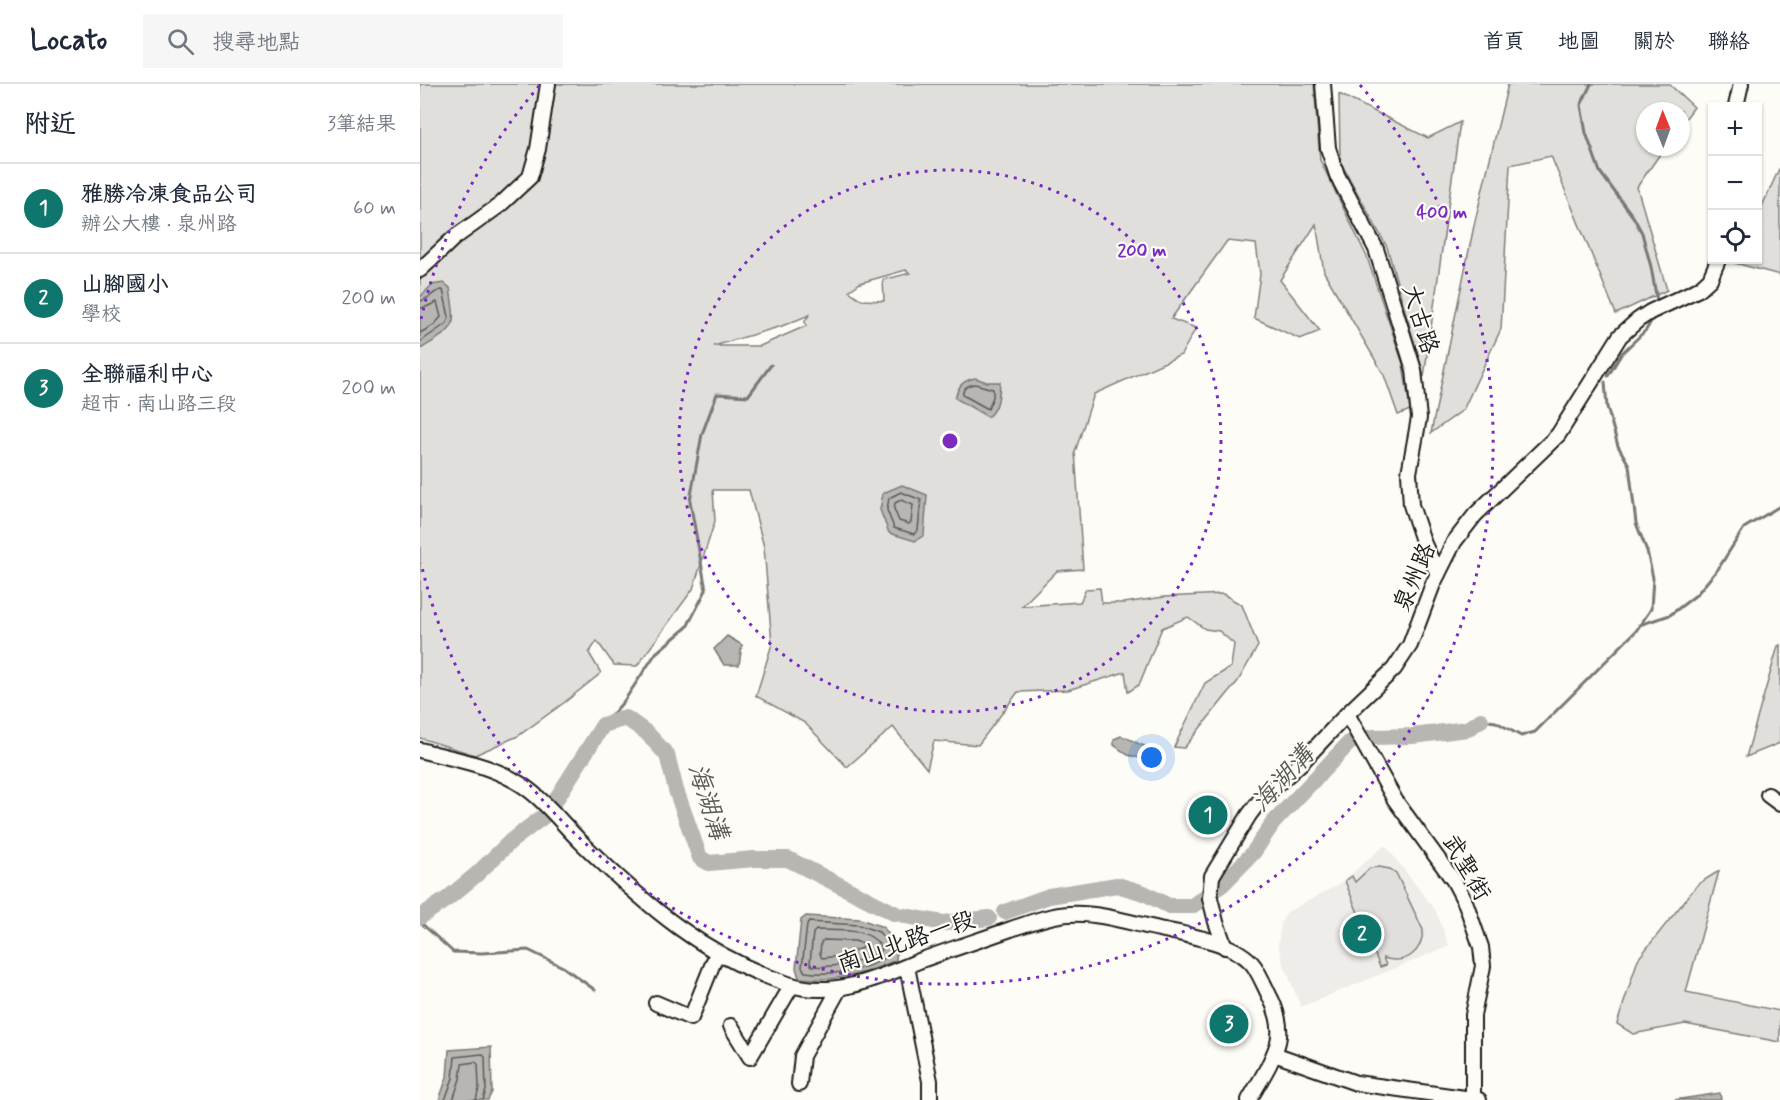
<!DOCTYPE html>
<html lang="zh-TW">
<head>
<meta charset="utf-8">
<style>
	:root { --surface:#fff; --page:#f6f6f7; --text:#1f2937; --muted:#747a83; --line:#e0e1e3; --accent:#0f766e }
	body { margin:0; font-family:Mynerve,"LXGW WenKai TC",sans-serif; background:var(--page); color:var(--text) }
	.controls { position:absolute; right:18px; top:18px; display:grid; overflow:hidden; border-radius:0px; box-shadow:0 2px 4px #0004 }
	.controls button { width:54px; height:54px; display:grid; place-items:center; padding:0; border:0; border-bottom:2px solid var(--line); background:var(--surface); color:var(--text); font:30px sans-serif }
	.compass { position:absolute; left:1216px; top:18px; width:54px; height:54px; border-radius:50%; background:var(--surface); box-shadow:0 2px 4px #0004; rotate:359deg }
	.you { position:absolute; left:732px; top:674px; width:21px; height:21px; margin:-15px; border:4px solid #fff; border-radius:50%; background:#1a73e8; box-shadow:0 0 0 9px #1a73e833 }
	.badge { display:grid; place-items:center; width:39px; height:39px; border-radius:50%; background:var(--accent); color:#fff; font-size:20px; font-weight:700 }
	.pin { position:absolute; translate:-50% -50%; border:3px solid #fff; box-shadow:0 2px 6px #0006 }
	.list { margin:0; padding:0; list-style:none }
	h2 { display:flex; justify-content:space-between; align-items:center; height:78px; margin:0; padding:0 24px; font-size:26px }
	h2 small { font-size:20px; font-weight:400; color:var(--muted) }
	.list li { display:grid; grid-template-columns:39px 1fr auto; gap:18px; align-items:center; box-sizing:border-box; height:90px; padding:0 24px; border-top:2px solid var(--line) }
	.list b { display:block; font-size:22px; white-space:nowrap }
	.list p { margin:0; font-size:20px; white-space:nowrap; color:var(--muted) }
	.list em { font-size:20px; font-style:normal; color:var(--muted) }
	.icon { flex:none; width:33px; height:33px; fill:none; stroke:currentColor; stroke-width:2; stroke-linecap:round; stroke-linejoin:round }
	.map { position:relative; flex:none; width:1360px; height:1016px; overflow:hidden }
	header { display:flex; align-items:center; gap:36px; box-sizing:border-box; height:84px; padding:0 30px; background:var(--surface); border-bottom:2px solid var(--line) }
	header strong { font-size:28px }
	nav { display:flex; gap:33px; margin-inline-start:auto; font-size:21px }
	.search { width:420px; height:54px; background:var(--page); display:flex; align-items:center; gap:15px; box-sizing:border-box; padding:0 21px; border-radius:0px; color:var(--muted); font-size:22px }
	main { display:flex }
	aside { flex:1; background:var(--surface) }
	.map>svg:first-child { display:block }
</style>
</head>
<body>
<header>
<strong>Locato</strong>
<div class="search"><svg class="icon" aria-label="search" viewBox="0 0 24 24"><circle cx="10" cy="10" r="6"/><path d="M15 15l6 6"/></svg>搜尋地點</div>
<nav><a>首頁</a><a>地圖</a><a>關於</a><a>聯絡</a></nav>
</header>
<main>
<aside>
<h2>附近<small>3筆結果</small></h2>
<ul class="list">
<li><span class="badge">1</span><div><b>雅勝冷凍食品公司</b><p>辦公大樓 · 泉州路</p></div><em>60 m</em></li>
<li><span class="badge">2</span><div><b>山腳國小</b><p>學校</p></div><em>200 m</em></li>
<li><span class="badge">3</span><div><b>全聯福利中心</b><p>超市 · 南山路三段</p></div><em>200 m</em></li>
</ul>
</aside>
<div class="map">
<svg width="1360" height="1016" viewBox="0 0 1360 1016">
	<rect width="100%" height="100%" fill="#fdfcf7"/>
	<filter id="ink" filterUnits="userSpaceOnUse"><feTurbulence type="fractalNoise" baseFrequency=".0167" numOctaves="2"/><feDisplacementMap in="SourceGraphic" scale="12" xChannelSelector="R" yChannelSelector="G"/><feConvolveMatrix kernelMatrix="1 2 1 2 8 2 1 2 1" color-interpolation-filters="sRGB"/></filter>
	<g filter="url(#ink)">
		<path fill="#eeede9" d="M 965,761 L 1016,827 L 1029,862 L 881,923 L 862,876 L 858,860 L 861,839 L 867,828 L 918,801 Z"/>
		<g fill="#e0dfdb" stroke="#7e7e7c" stroke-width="1.5" fill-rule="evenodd">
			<path d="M 0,0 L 894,0 L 900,76 L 947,173 L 983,280 L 990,326 L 978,331 L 964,291 L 904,188 L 896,140 L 860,196 L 900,247 L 880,255 L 834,234 L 840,190 L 836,160 L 807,157 L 751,235 L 776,244 L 761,271 L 674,310 L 655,368 L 663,485 L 637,487 L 602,522 L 660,518 L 666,505 L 680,504 L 682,519 L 704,519 L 744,513 L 803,510 L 822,521 L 838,562 L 818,597 L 764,664 L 754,663 L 785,599 L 811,583 L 814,560 L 799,547 L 785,545 L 768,533 L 742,544 L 719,601 L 708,608 L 705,588 L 648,606 L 598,608 L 558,661 L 514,657 L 507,685 L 473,643 L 427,683 L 385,639 L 336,612 L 352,560 L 344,463 L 329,406 L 293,406 L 295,437 L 273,505 L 217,582 L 194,581 L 177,557 L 169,569 L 181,589 L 145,618 L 98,652 L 55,671 L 0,654 ZM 486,186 L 490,189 L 463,196 L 464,217 L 442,216 L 429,207 L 440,199 ZM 389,231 L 385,237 L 386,242 L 340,262 L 294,262 L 362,242 Z"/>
			<path d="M 1088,0 L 1249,0 L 1274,23 L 1261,41 L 1261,27 L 1225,27 L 1225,63 L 1245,63 L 1217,103 L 1247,206 L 1196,230 L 1131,72 L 1090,81 L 1081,245 L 1043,326 L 1011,349 L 1055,137 Z"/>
			<path d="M 919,10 L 1008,54 L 1040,38 L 1004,293 L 967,163 L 920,77 Z"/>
			<path d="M 1359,85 L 1360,86 L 1360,191 L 1315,179 L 1317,176 L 1338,176 L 1338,131 Z"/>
			<path d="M 1360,561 L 1360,659 L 1326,673 L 1358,562 Z"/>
			<path d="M 959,783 L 970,785 L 976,789 L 1003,846 C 1002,869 986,881 963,874 L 966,881 L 960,883 L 925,797 L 932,792 L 935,798 L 950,784 Z"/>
			<path d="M 1299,787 L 1266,908 L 1360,927 L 1360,958 L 1265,940 L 1213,950 L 1197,940 L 1218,875 L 1278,800 Z"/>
		</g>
		<g fill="#b7b6b2" stroke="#797876" stroke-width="1.5">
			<path d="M 24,199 L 30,204 C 36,245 38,242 2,264 L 0,267 L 0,213 L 12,201 Z"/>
			<path d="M 555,294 L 567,298 L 580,298 C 579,311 579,325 568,333 L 535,314 C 539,301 542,297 555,294 Z"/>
			<path d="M 482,401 L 507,411 L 504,451 L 495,457 L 469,449 L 460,426 L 463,409 Z"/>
			<path d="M 307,552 L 322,561 L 319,581 L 304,581 L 294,565 Z"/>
			<path d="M 701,652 C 710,654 714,658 722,661 C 728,664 731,663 737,668 L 732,677 L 708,671 L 694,661 L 694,655 Z"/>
			<path d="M 386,832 L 440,835 L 463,843 L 477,861 L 476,876 C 443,891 415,898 379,894 L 376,884 L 381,836 Z"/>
			<path d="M 71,963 L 72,1008 L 68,1016 L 19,1016 L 27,993 L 29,966 Z"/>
			<path d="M 1300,1009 L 1301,1016 L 1254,1016 Z"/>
		</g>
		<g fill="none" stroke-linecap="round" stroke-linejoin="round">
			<g stroke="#5a5a58" stroke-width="1.5">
				<path d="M 0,217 C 10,216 13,206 23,206 L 29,233 L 27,239 L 0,258"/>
				<path d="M 0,224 L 6,223 L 17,218 L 21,233 L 14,241 L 0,249"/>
				<path d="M 555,300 L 573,305 L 573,313 L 568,325 L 543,311 C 542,304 548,301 555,300 Z"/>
				<path d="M 481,408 L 501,416 L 498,446 L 494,450 L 474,444 L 467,426 L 469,414 Z"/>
				<path d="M 481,416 L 493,421 L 491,438 L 489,440 L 479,437 L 474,425 L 475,419 Z"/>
				<path d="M 389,838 L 439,841 L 459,848 L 470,863 L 470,871 C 447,887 412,892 385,888 L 382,883 L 387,841 Z"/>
				<path d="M 396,846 C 417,847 453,842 462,866 C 446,878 411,884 392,882 L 390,879 L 393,849 Z"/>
				<path d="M 404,856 L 435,857 L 443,860 L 444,863 L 421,872 L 402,874 L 400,870 L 401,858 Z"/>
				<path d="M 25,1016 L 33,994 L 35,973 L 62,970 L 65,973 L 66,1006 L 63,1016"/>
				<path d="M 33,1016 L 40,995 L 42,980 L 55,978 L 58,980 L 59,1004 L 56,1016"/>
			</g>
			<g stroke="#797876" stroke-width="3">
				<path d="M 1171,0 L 1161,21 L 1166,49 L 1180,88 L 1214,134 L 1222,149 L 1231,183 L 1237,217"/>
				<path d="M 1188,292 L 1202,269 L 1226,246 L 1235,231"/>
				<path d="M 1219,541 L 1250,531 L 1276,511 L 1298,485 L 1324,444 L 1360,422"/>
				<path d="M 1061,636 L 1076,638 L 1101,652 L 1115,648 L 1216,547 L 1231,525 L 1233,494 L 1227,467 L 1216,439 L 1209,381 L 1198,362 L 1187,323 L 1185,298"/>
				<path d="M 183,641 L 204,617 L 236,569 L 267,543 L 286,506 L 270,417 L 282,350 L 297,310 L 328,312 L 351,281"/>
				<path d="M 0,838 L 33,868 L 62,869 L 108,866 L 143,883 L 175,906"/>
			</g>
			<g stroke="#b7b6b2" stroke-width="16">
				<path d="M 135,717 L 183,641 L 206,634 L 227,649 L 247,671 L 256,706 L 280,774 L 289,779 L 334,775 L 368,775 L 476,830"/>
				<path d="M 585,828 L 629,812 L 697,801 L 724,809 L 749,822 L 772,822 L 803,800 L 833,769 L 853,739 L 930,658 L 953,653 L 993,652 L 1047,645 L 1061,636"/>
				<path d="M 485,832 L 524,839 L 569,834"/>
				<path d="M 0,833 L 27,815 L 57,790 L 91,757 L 124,732"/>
			</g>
			<defs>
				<g id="minor">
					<path d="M 903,0 L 908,64 L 917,91 L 956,165 L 994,286 L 999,334 L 989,389 L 991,421 L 1004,460 L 1018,490"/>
					<path d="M 1316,22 L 1321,0"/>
					<path d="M 0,186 L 34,154 L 80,121 L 110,93 L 118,65 L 128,0"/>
					<path d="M 927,630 L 975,716 L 1034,797 L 1046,820 L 1061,863 L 1063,882 L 1053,931 L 1053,1016"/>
					<path d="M 0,666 C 35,676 70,680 102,701 C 126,717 143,741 164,761 C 227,822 284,872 368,900 C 413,915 458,894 499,877 C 529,866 560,856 591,845 C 610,839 629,831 649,830 C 678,828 711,839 739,845 C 766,851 817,858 834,882 C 840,891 844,901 849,911 C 856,924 862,943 858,958 C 853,978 839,998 829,1016"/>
					<path d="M 1348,711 L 1360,720"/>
					<path d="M 805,863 L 796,838 L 790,814 L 792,792 L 829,731 L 841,715 L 881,679 L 927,630 L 974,585 L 990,561 L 1013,500 L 1034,458 L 1055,431 L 1138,351 L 1200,252 L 1218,236 L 1230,228 L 1279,205 L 1290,195 L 1298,176"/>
					<path d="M 487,883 L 510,997 L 510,1016"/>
					<path d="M 236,919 L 271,934 L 297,869"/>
					<path d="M 311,942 L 330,973 L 372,901"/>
					<path d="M 854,970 L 936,999 L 1059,1016"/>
					<path d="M 379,1000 L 382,972 L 419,905"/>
				</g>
			</defs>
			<use href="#minor" stroke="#1c1c1c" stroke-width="18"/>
			<use href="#minor" stroke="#fdfcf7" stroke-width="14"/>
		</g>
	</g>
	<g fill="none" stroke="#7b2cbf" stroke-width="3" stroke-dasharray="3 6">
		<circle cx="530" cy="357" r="271"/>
		<path d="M1 235A543 543 0 0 1 120 1M940 1A543 543 0 1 1 1 479"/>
	</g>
	<g text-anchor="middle" stroke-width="4.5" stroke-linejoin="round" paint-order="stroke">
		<g font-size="24" fill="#1c1c1c" stroke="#fdfcf7">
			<text transform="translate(1001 235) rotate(73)" y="8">大古路</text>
			<text transform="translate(994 493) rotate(-67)" y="8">泉州路</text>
			<text transform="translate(1047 783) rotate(60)" y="8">武聖街</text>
			<text transform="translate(486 857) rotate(-19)" y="8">南山北路一段</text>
		</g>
		<g font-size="26" font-style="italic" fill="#5a5a58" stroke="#fdfcf7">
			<text transform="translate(862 694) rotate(-48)" y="9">海湖溝</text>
			<text transform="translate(289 717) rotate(72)" y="9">海湖溝</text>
		</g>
	</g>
	<circle cx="530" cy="357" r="9" fill="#7b2cbf" stroke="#fdfcf7" stroke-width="3"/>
	<g font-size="18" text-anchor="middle" font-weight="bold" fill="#7b2cbf" stroke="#fdfcf7" stroke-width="4.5" stroke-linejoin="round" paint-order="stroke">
		<text x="1022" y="134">400 m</text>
		<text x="722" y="172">200 m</text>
	</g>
</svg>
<div class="controls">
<button>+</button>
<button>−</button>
<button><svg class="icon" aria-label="locate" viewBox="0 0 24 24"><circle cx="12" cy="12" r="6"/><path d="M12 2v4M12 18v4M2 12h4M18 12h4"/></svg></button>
</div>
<svg class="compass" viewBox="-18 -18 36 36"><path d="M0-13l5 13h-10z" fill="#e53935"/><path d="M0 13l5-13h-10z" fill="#747a83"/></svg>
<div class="you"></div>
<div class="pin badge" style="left:788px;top:731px">1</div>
<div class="pin badge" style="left:942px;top:850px">2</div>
<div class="pin badge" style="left:809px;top:940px">3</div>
</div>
</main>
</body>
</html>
